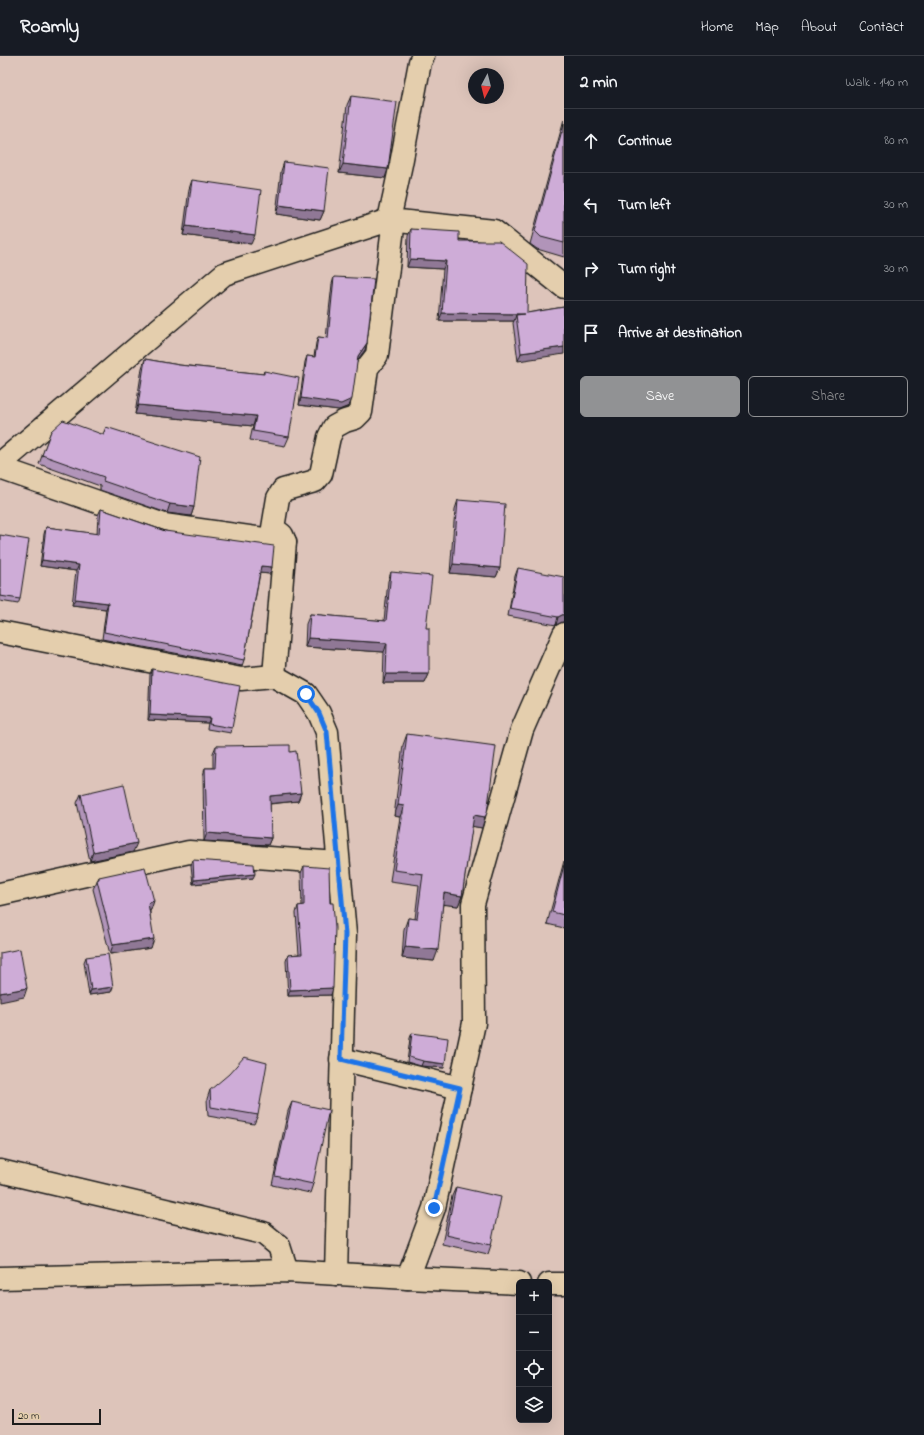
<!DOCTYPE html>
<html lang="en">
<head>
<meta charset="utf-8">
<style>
	:root { --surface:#171b24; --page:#20242c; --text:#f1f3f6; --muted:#9ea1a6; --line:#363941; --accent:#919294 }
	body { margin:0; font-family:"Indie Flower",sans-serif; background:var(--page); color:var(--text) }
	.controls { position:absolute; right:12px; bottom:12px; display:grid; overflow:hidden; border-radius:6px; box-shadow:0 4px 16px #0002 }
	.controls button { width:36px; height:36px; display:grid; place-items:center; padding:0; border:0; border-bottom:1px solid var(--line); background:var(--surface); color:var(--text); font:20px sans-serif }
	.compass { position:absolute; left:468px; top:12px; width:36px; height:36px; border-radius:50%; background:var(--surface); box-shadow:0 4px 16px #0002; rotate:187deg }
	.scale { position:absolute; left:12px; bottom:10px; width:89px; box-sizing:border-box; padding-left:4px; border:2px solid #1c1c1c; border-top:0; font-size:11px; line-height:14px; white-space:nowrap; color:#1c1c1c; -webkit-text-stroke:3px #e4cead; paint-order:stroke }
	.stop { position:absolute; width:12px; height:12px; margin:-9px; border:3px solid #1a73e8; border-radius:50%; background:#fff }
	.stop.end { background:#1a73e8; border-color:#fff; box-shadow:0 1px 4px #0008 }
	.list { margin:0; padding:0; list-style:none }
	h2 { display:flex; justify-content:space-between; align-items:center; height:52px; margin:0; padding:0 16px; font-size:17px }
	h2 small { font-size:13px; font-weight:400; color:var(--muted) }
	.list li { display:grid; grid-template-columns:26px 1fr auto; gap:12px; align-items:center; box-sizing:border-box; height:64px; padding:0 16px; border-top:1px solid var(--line) }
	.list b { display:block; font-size:15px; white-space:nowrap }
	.list em { font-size:13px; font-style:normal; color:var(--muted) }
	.actions { display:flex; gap:8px; padding:12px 16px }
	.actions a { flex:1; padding:9px 0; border:1px solid var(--accent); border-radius:6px; text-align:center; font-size:14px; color:var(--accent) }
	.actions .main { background:var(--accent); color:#fff }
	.icon { flex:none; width:22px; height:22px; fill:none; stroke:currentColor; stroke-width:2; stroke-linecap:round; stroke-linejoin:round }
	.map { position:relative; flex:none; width:564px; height:1379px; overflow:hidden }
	header { display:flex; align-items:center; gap:24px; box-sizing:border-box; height:56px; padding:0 20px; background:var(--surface); border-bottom:1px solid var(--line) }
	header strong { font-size:19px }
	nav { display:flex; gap:22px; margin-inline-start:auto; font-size:14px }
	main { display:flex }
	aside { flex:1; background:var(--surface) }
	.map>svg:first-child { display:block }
</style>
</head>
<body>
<header>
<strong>Roamly</strong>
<nav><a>Home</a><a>Map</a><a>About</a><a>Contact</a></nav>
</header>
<main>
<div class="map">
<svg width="564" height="1379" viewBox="0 0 564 1379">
	<rect width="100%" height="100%" fill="#ddc4ba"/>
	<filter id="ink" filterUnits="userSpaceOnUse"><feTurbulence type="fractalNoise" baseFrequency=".025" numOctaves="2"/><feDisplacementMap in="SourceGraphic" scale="8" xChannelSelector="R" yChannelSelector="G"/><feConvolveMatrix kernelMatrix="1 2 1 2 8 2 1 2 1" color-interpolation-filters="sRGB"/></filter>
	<g filter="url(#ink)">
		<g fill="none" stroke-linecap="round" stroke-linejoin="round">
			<defs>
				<g id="minor">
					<path d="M 423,0 L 420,6 L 401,108 L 389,164 L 494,175 L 564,231"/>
					<path d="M 0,408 L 224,218 L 389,164"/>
					<path d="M 0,412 L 164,469 L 285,486 L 274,620"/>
					<path d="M 285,486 L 282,479 L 273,472 L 278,442 L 283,434 L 315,425 L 321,418 L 329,381 L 334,371 L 345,365 L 355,362 L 361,356 L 367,312 L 377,299 L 394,164"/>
					<path d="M 0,576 L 241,623 L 274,620 L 306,638 L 319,657 L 327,676 L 345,878 L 336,1218"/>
					<path d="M 0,838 L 189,796 L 338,807"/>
					<path d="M 341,1003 L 460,1032"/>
					<path d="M 0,1115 L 263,1177 L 279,1190 L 287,1215"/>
					<path d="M 0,1222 L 287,1215 L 408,1222 L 434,1152 L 474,967 L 473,848 L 522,674 L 564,578"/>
					<path d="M 408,1222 L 519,1227"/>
					<path d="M 549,1228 L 564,1228"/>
				</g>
			</defs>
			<use href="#minor" stroke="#1c1c1c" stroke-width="25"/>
			<use href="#minor" stroke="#e4cead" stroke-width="22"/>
		</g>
		<g fill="#b194b9" stroke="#1c1c1c">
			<path d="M 351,40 L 385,122 L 339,117 L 347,49 Z"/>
			<path d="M 564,63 L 564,201 L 537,193 L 530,188 Z"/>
			<path d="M 284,106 L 324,155 L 320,164 L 276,158 L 281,115 Z"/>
			<path d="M 192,124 L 251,188 L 183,179 L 189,133 Z"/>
			<path d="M 411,173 L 459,185 L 527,257 L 564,251 L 518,305 L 513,267 L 514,265 L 439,265 L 443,213 L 407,211 L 408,180 Z"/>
			<path d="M 334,221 L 367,287 L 365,294 L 357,304 L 349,350 L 339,354 L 299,349 L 305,306 L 307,300 L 314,301 L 316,287 L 318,281 L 326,282 L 332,228 Z"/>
			<path d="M 145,303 L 179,309 L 263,318 L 264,315 L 289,381 L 285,390 L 250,384 L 253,370 L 135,358 L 142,312 Z"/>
			<path d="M 106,371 L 194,451 L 191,460 L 167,457 L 100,434 L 100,430 L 39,408 L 51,375 L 103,378 Z"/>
			<path d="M 458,444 L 500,512 L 496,521 L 450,517 L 455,453 Z"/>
			<path d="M 101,453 L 272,511 L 270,518 L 260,517 L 244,604 L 242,610 L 102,583 L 106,553 L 72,549 L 76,515 L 40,510 L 44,478 L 46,471 L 97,478 L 98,459 Z"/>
			<path d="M 0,479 L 20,543 L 18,548 L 0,545 Z"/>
			<path d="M 518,512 L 562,566 L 556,569 L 508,560 L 515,520 Z"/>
			<path d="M 391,516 L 426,572 L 429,618 L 425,627 L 383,627 L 384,596 L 305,591 L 306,568 L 310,558 L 384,565 L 388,525 Z"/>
			<path d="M 152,613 L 232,672 L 231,677 L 207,673 L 208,667 L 148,664 L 150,618 Z"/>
			<path d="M 407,678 L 485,761 L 482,772 L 472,770 L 462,840 L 458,850 L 443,848 L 434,905 L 402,902 L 404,873 L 408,862 L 415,863 L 419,829 L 390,825 L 400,761 L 394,760 L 403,689 Z"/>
			<path d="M 216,690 L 290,696 L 301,737 L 298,745 L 270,748 L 271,782 L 268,789 L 204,785 L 203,720 L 205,712 L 213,712 L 213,697 Z"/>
			<path d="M 81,738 L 133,796 L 90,805 L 77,747 Z"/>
			<path d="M 193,804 L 253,822 L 193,828 L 191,809 Z"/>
			<path d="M 564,805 L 564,872 L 547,868 Z"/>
			<path d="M 304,810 L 331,939 L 288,940 L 286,905 L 288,899 L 299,898 L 296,857 L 298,850 L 302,850 L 301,817 Z"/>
			<path d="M 99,821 L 151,854 L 150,854 L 151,892 L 110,898 L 93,833 Z"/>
			<path d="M 86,901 L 111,936 L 89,939 L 84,906 Z"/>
			<path d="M 412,977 L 444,1012 L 421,1010 L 407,1006 L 410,982 Z"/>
			<path d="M 210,1034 L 258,1059 L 254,1068 L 208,1060 L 207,1043 Z"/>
			<path d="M 292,1046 L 313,1128 L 310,1137 L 272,1129 L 288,1055 Z"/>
			<path d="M 456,1131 L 491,1189 L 488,1198 L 442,1188 L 452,1140 Z"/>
		</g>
		<g fill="#907896" stroke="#1c1c1c">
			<path d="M 343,108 L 388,113 L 385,122 L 339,117 Z"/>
			<path d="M 279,149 L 324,155 L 320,164 L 276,158 Z"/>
			<path d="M 186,170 L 255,179 L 251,188 L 183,179 Z"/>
			<path d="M 410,203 L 446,205 L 443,213 L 407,211 Z"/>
			<path d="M 442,257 L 525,258 L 516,259 L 514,265 L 439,265 Z"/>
			<path d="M 367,287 L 365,294 L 356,306 L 358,300 Z"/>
			<path d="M 564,291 L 564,298 L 518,305 L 521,297 Z"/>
			<path d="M 301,342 L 352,343 L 349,350 L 339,354 L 299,349 Z"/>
			<path d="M 138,349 L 256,360 L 253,370 L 135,358 Z"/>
			<path d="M 170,448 L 194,451 L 191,460 L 167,457 Z"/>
			<path d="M 42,504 L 79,509 L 76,515 L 40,510 Z"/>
			<path d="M 453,508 L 500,512 L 496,521 L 450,517 Z"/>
			<path d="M 261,510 L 272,511 L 270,518 L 259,517 Z"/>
			<path d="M 75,543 L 108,547 L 106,553 L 72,549 Z"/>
			<path d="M 564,558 L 564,566 L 562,566 L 556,569 L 558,561 Z"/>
			<path d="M 308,582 L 387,587 L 384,596 L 305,591 Z"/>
			<path d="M 386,618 L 429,618 L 425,627 L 383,627 Z"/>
			<path d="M 150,659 L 210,662 L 208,667 L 148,664 Z"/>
			<path d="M 301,737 L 298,745 L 267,748 L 270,740 Z"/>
			<path d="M 398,749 L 404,750 L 400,761 L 394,760 Z"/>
			<path d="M 474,759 L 485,761 L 482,772 L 470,770 Z"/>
			<path d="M 207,777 L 271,782 L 268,789 L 204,785 Z"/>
			<path d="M 137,787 L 133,796 L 90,805 L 93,796 Z"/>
			<path d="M 255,818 L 253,822 L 193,828 L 194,824 Z"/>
			<path d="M 444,837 L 462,840 L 458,850 L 440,848 Z"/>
			<path d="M 154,845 L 151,854 L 145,856 L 148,847 Z"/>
			<path d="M 154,883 L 151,892 L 110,898 L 113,889 Z"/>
			<path d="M 405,891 L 438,894 L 434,905 L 402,902 Z"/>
			<path d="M 113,931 L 111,936 L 89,939 L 91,934 Z"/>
			<path d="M 27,932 L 24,941 L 0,946 L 0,937 Z"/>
			<path d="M 333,932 L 331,939 L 288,940 L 290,934 Z"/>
			<path d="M 423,1005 L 445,1008 L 444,1012 L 421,1010 Z"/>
		</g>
		<g fill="#ceacd7" stroke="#1c1c1c">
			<path d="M 351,40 L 397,46 L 388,113 L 343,108 Z"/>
			<path d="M 564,67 L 564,187 L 541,181 L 535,175 Z"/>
			<path d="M 284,106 L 329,112 L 324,155 L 279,149 Z"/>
			<path d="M 192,124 L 261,134 L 255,179 L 186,170 Z"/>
			<path d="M 411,173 L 459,176 L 459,185 L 499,185 L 528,208 L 527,257 L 564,251 L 564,291 L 521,297 L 516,259 L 525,258 L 442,257 L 446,205 L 410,203 Z"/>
			<path d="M 334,221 L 374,223 L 367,287 L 358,300 L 352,343 L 341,348 L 301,342 L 307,300 L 315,301 L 318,281 L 328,282 Z"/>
			<path d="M 145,303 L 179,309 L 264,318 L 264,315 L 299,322 L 289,381 L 253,375 L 256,360 L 138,349 Z"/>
			<path d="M 63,364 L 104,379 L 106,371 L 200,401 L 194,451 L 170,448 L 103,425 L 104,421 L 42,399 L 51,375 Z"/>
			<path d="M 458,444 L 505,448 L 500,512 L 453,508 Z"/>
			<path d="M 101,453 L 165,475 L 274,490 L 272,511 L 261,510 L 244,604 L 104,576 L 108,547 L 75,543 L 79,509 L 42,504 L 46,471 L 99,478 Z"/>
			<path d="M 0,479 L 29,484 L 20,543 L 0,540 Z"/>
			<path d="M 518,512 L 564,521 L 564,558 L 558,561 L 510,552 Z"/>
			<path d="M 391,516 L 432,520 L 426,572 L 429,572 L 429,618 L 386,618 L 387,587 L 308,582 L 310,558 L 386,565 Z"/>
			<path d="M 152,613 L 240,630 L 232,672 L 209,668 L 210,662 L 150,659 Z"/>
			<path d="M 407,678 L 496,690 L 487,757 L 485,761 L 474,759 L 462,840 L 444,837 L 438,894 L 405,891 L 408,862 L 417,863 L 423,818 L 394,814 L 404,750 L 398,749 Z"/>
			<path d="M 290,689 L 290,696 L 296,695 L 301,737 L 270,740 L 271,782 L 207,777 L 205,712 L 215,712 L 216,690 Z"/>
			<path d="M 124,728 L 137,787 L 93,796 L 81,738 Z"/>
			<path d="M 193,804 L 254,808 L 255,818 L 194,824 Z"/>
			<path d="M 564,809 L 564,859 L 552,856 Z"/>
			<path d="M 304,810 L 329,812 L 330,847 L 333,847 L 335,872 L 333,932 L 290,934 L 288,899 L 302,898 L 298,850 L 304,849 Z"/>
			<path d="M 145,811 L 154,845 L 148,847 L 154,883 L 113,889 L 97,824 L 99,823 L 99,821 Z"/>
			<path d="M 20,893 L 27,932 L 0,937 L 0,897 Z"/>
			<path d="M 108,898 L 113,931 L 91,934 L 86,901 Z"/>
			<path d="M 412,977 L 448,982 L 445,1008 L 423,1005 L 409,1001 Z"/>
			<path d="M 244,1001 L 267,1007 L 258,1059 L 211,1051 L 210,1034 L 229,1018 Z"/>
			<path d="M 292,1046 L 329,1054 L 313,1128 L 275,1120 Z"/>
			<path d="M 456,1131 L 501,1141 L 491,1189 L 446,1179 Z"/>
		</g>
	</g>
	<g fill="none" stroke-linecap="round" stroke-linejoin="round" filter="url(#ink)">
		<path stroke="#1a73e8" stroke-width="5" d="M 306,638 L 319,657 L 327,676 L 345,878 L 341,1003 L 460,1032 L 434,1152"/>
	</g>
</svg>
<div class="controls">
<button>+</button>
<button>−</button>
<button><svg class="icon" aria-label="locate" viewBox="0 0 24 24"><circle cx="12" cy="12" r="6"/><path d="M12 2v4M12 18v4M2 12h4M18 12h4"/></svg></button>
<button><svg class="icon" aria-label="layers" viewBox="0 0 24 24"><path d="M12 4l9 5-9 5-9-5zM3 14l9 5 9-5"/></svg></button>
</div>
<svg class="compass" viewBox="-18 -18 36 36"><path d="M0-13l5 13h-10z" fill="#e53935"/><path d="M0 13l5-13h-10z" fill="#9ea1a6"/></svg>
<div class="scale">20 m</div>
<div class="stop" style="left:306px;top:638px"></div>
<div class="stop end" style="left:434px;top:1152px"></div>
</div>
<aside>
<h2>2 min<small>Walk · 140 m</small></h2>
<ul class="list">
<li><svg class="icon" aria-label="ahead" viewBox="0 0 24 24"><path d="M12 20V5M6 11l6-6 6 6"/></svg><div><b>Continue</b></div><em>80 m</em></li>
<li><svg class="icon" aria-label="left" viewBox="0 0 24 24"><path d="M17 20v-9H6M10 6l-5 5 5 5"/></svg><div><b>Turn left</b></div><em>30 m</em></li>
<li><svg class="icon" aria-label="right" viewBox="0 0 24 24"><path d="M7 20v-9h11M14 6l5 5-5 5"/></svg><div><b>Turn right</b></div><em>30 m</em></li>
<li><svg class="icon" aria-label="arrive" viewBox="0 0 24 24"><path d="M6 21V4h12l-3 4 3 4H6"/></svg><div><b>Arrive at destination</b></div></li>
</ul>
<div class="actions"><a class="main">Save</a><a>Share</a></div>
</aside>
</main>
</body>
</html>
